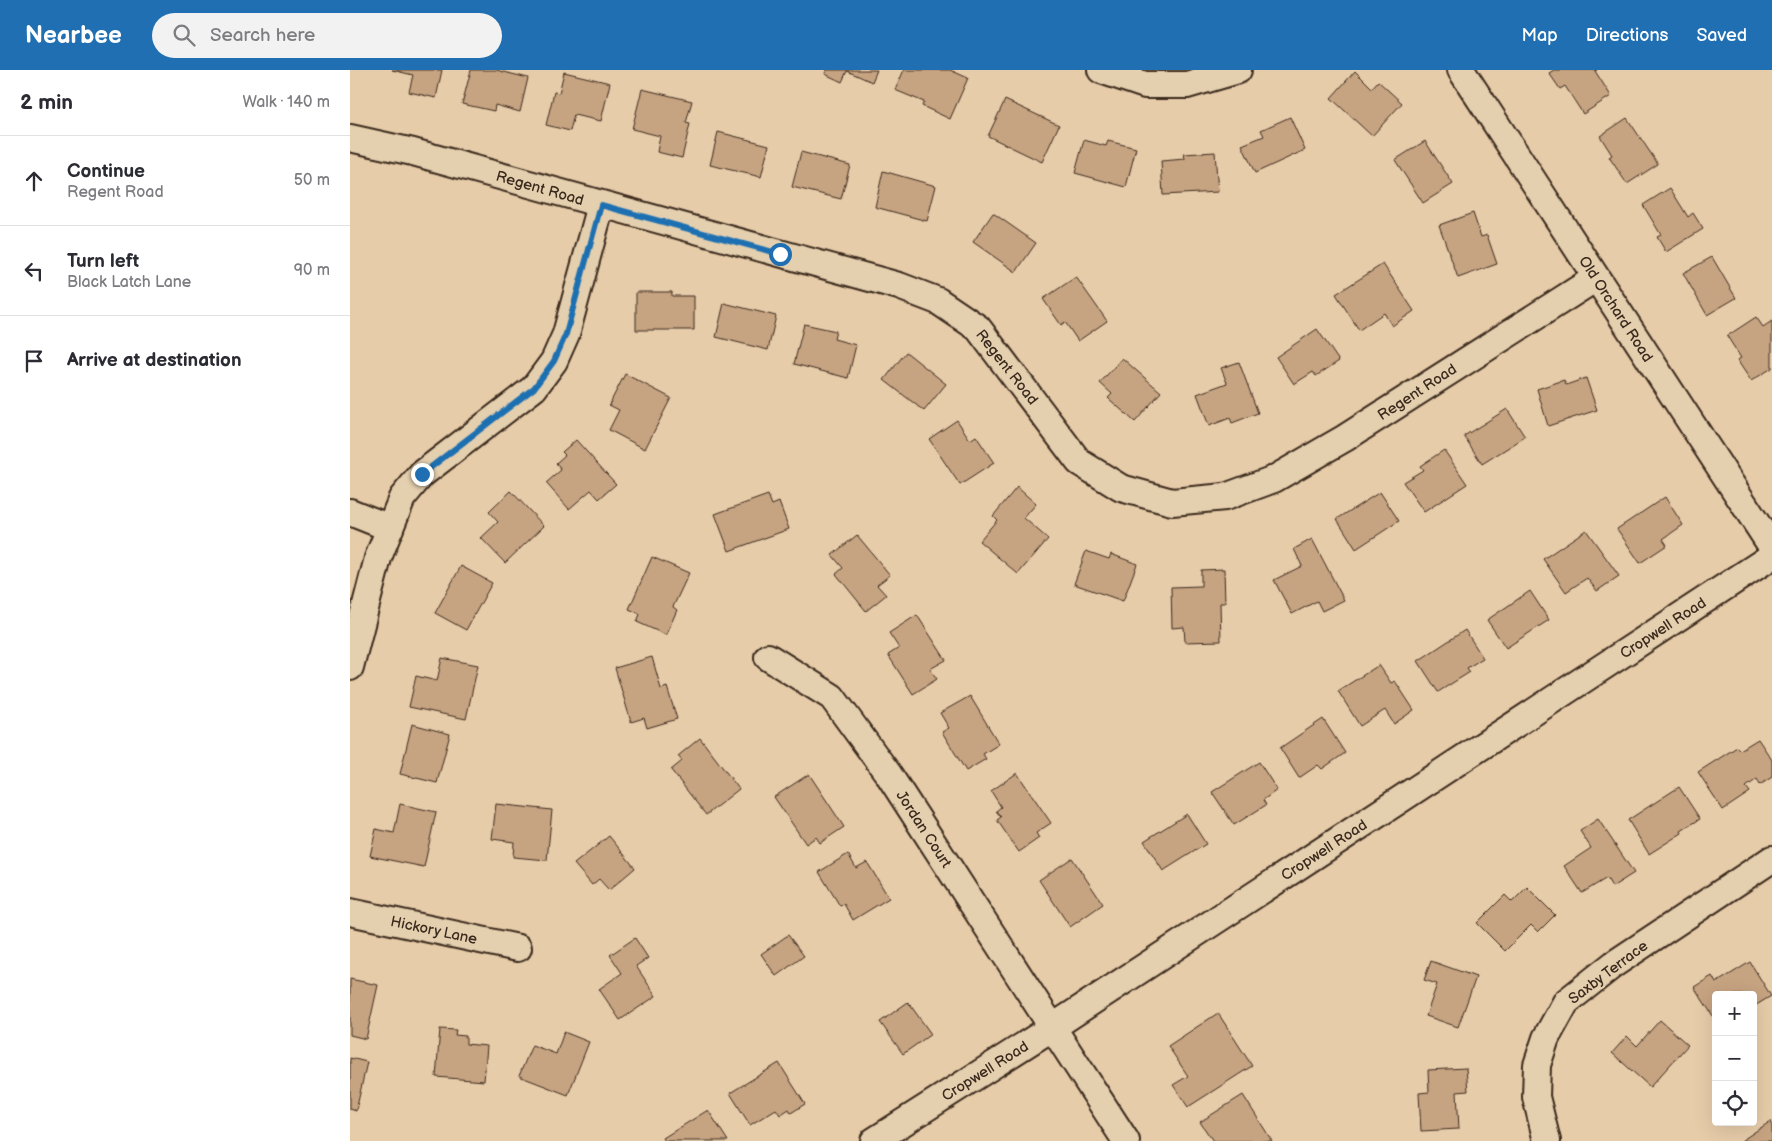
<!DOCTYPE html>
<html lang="en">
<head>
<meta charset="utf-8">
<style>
	:root { --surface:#fff; --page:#f2f2f3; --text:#2b2b33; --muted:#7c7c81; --line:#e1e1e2; --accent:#1f6fb2 }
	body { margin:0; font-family:"Balsamiq Sans",sans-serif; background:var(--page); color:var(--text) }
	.controls { position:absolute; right:15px; bottom:15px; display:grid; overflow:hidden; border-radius:5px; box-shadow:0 5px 20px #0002 }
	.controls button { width:45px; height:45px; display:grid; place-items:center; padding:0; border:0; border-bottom:1px solid var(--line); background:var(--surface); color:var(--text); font:25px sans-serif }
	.stop { position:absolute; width:15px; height:15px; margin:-11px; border:4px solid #1f6fb2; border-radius:50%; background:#fff }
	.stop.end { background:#1f6fb2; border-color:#fff; box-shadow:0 1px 5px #0008 }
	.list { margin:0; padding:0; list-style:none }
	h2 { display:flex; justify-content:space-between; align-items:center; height:65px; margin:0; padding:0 20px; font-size:21px }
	h2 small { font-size:16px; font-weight:400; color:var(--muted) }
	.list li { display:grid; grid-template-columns:32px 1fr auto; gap:15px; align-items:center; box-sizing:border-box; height:90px; padding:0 20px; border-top:1px solid var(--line) }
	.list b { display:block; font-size:19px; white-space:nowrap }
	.list p { margin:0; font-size:16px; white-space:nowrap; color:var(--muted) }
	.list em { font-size:16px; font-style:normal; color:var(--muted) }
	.icon { flex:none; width:28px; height:28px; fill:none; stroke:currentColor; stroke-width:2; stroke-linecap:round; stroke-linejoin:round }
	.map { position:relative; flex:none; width:1422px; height:1071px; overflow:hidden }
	header { display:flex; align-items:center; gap:30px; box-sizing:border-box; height:70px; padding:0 25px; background:var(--accent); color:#fff }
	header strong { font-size:24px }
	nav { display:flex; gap:28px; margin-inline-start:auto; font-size:18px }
	.search { width:350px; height:45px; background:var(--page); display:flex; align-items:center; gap:12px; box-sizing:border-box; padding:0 18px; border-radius:28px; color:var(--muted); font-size:19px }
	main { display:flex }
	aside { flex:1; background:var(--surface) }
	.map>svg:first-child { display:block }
</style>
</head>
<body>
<header>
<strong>Nearbee</strong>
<div class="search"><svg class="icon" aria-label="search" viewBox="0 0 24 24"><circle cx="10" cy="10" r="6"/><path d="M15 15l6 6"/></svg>Search here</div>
<nav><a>Map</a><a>Directions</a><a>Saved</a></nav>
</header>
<main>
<aside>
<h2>2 min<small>Walk · 140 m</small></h2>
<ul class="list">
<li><svg class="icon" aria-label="ahead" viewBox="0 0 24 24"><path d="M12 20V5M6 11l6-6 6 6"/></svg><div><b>Continue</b><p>Regent Road</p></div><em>50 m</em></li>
<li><svg class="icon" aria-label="left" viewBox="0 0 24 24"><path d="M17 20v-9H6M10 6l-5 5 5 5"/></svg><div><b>Turn left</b><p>Black Latch Lane</p></div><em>90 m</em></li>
<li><svg class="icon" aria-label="arrive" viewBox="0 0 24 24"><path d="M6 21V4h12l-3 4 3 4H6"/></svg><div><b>Arrive at destination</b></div></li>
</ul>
</aside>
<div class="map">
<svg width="1422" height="1071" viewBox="0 0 1422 1071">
	<rect width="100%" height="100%" fill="#e7cca9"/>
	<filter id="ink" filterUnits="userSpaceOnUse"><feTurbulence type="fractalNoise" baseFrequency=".02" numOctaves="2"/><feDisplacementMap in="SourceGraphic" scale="10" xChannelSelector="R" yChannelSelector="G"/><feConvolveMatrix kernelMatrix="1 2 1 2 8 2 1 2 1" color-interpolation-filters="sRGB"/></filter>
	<g filter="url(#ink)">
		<g fill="#c6a381" stroke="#3b2a1e">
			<path d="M 42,0 L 92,0 L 86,28 L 59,22 L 63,5 Z"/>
			<path d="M 121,0 L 146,0 L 178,8 L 170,42 L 145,35 L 144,41 L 112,34 Z"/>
			<path d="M 476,0 L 527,0 L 522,12 L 497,1 L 492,12 L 475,4 Z"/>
			<path d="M 554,0 L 600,0 L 618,8 L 600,49 L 572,36 L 574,32 L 545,20 Z"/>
			<path d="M 1204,0 L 1247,0 L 1245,1 L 1261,26 L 1233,44 L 1215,16 L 1210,19 L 1199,3 Z"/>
			<path d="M 1005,1 L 1022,18 L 1028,11 L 1052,33 L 1022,66 L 981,28 Z"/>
			<path d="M 214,2 L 260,13 L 251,51 L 224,45 L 220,61 L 196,55 L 204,22 L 209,23 Z"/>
			<path d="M 292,19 L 342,31 L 336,53 L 340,54 L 332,88 L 307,82 L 310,66 L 282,59 Z"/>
			<path d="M 655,30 L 709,55 L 692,92 L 638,66 Z"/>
			<path d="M 940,47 L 955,80 L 905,103 L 892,75 L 914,66 L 911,60 Z"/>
			<path d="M 1277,48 L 1308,94 L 1277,114 L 1259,87 L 1262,85 L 1250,66 Z"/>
			<path d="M 368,62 L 419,75 L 411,107 L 360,95 Z"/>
			<path d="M 734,70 L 756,76 L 758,71 L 786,78 L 776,117 L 725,103 Z"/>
			<path d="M 1075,71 L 1103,114 L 1073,133 L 1045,90 Z"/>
			<path d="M 451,82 L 500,95 L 491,129 L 442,117 Z"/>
			<path d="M 865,82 L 868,122 L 813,125 L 811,91 L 835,89 L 834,84 Z"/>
			<path d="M 533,101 L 586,116 L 577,151 L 525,137 Z"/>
			<path d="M 1320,118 L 1338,147 L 1343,143 L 1353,159 L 1316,182 L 1307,167 L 1311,165 L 1293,135 Z"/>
			<path d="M 643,143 L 686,173 L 666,202 L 623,172 Z"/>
			<path d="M 1123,143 L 1131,167 L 1137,165 L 1147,194 L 1108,208 L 1089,155 Z"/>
			<path d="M 1362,187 L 1386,228 L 1357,245 L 1333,203 Z"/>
			<path d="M 1033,194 L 1064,241 L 1042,256 L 1034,243 L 1009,260 L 986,224 Z"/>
			<path d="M 726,207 L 757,251 L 728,271 L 715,252 L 711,255 L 693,229 Z"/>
			<path d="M 286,222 L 322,222 L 322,226 L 344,226 L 344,260 L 286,260 Z"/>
			<path d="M 374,233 L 426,246 L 418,280 L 366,267 Z"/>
			<path d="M 1406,247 L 1413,257 L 1422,251 L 1422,298 L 1401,311 L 1387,290 L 1391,288 L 1377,266 Z"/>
			<path d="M 454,254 L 486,261 L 484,269 L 506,275 L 498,308 L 444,294 Z"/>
			<path d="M 967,259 L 989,291 L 966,306 L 963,302 L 944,314 L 926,287 Z"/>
			<path d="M 556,282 L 596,314 L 574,341 L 534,310 Z"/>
			<path d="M 772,288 L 811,322 L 785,352 L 758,328 L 762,324 L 750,313 Z"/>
			<path d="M 889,292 L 908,343 L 882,353 L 880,348 L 859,356 L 847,324 L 877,313 L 871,298 Z"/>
			<path d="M 275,304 L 321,328 L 295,379 L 259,360 L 269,340 L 259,335 Z"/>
			<path d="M 1236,308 L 1247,340 L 1198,356 L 1187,319 L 1214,310 L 1216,315 Z"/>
			<path d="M 1157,339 L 1175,367 L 1132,394 L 1114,366 Z"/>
			<path d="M 607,350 L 620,370 L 626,366 L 644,393 L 610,415 L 579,369 Z"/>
			<path d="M 226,370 L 266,414 L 249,429 L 241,420 L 219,439 L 196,413 L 211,400 L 206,393 L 215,385 L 212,382 Z"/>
			<path d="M 1094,380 L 1117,414 L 1074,442 L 1053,412 L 1073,400 L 1070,396 Z"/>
			<path d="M 667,417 L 686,434 L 674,448 L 698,469 L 668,504 L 629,471 L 647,450 L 643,446 Z"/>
			<path d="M 161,421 L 194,456 L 155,493 L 131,468 L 148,452 L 139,442 Z"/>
			<path d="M 1030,422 L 1049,451 L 1006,479 L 987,449 Z"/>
			<path d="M 418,425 L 422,435 L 429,432 L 439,459 L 379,481 L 365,444 Z"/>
			<path d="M 1315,427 L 1333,455 L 1313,469 L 1317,475 L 1290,493 L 1267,459 Z"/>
			<path d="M 1236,460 L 1269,506 L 1247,521 L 1237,508 L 1216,522 L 1193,489 Z"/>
			<path d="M 507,465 L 540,505 L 527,515 L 536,525 L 516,541 L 486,504 L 493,498 L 482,485 Z"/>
			<path d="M 962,469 L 994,530 L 972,541 L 967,531 L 942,544 L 924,510 L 952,496 L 944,479 Z"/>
			<path d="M 736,481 L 759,489 L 761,484 L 787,494 L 773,531 L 724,514 Z"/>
			<path d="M 302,487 L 339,503 L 323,537 L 327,540 L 316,565 L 287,552 L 290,544 L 279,539 Z"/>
			<path d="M 111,496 L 142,513 L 116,560 L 85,543 Z"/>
			<path d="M 874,499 L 875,533 L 870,533 L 871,571 L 835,572 L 834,557 L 822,558 L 821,517 L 851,516 L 851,500 Z"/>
			<path d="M 1180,521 L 1199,550 L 1156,578 L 1137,550 Z"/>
			<path d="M 567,545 L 596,590 L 580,599 L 587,609 L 563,624 L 538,585 L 549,578 L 539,563 Z"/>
			<path d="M 1115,560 L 1133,588 L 1117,598 L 1120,602 L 1088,622 L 1068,591 Z"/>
			<path d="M 302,587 L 311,619 L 317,617 L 327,649 L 297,658 L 294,648 L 281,652 L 265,598 Z"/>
			<path d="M 92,588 L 128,595 L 116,649 L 59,637 L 66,606 L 87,611 Z"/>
			<path d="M 1029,595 L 1041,613 L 1045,611 L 1064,640 L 1044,654 L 1035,640 L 1010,656 L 988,621 Z"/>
			<path d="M 620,626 L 649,674 L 633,684 L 636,689 L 616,701 L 592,662 L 599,658 L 590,643 Z"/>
			<path d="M 973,649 L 995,683 L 972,699 L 968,695 L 949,708 L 930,678 Z"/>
			<path d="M 62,654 L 100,664 L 87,713 L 50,704 Z"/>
			<path d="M 350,668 L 389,719 L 356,745 L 321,700 L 332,691 L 328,686 Z"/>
			<path d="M 1408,669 L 1422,690 L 1422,707 L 1410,715 L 1407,709 L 1396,717 L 1400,722 L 1373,740 L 1348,702 L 1387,677 L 1390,680 Z"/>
			<path d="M 909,692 L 927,720 L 913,730 L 916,735 L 884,755 L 862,722 Z"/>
			<path d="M 667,703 L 701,753 L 686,763 L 689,768 L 669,782 L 647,750 L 651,747 L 646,741 L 651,737 L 641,721 Z"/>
			<path d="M 459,704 L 494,757 L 470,773 L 466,767 L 456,774 L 424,727 Z"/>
			<path d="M 1329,717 L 1350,749 L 1331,761 L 1332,763 L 1299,784 L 1278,750 Z"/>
			<path d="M 50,734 L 86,742 L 74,797 L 20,786 L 26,759 L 44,763 Z"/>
			<path d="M 146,734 L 202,740 L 197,790 L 163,787 L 164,772 L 142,769 Z"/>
			<path d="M 837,744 L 856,774 L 813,801 L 794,771 Z"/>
			<path d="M 1248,749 L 1284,803 L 1262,817 L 1257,808 L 1232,823 L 1214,796 L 1241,778 L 1230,761 Z"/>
			<path d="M 259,766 L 285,798 L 259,820 L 249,809 L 242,815 L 224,794 Z"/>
			<path d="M 498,784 L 506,798 L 517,792 L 539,828 L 503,850 L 494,834 L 490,836 L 469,802 Z"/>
			<path d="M 722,788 L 753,834 L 720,857 L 689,810 Z"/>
			<path d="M 1177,817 L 1205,845 L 1188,862 L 1181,855 L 1155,881 L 1127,853 L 1155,825 L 1162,832 Z"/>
			<path d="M 438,865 L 454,886 L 426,906 L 411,884 Z"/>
			<path d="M 285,868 L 298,888 L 286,896 L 306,926 L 270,950 L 249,919 L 272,903 L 260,885 Z"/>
			<path d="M 1081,891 L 1126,907 L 1108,957 L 1076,946 L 1087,914 L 1074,910 Z"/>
			<path d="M 1400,892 L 1421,926 L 1403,937 L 1403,925 L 1366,925 L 1365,949 L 1344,917 L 1362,906 L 1366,913 Z"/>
			<path d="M 0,909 L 28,915 L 16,969 L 0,965 Z"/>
			<path d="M 558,932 L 581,964 L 553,984 L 530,952 Z"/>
			<path d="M 868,943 L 902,996 L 838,1037 L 823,1015 L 838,1006 L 818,976 Z"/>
			<path d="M 1310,950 L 1338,975 L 1300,1017 L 1262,983 L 1277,966 L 1287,976 Z"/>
			<path d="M 90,959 L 106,960 L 105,965 L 116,966 L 116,974 L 137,976 L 134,1011 L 86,1007 Z"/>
			<path d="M 214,962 L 239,972 L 218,1025 L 169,1006 L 182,975 L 206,984 Z"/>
			<path d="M 0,988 L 17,992 L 6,1041 L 0,1039 Z"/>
			<path d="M 429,993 L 455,1034 L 441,1043 L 439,1039 L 430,1045 L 426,1039 L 400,1055 L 380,1023 Z"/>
			<path d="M 1116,998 L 1118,1021 L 1107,1022 L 1109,1059 L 1071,1061 L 1069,1023 L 1079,1022 L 1078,1000 Z"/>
			<path d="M 893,1025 L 922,1071 L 863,1071 L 850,1052 Z"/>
			<path d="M 358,1040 L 378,1071 L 315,1071 L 313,1068 Z"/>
			<path d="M 1421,1051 L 1422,1054 L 1422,1071 L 1391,1071 Z"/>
		</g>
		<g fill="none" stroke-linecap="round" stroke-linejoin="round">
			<defs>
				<g id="minor">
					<path d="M 751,0 L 795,15 L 837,15 L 888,0"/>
					<path d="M 1111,0 L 1422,477"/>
					<path d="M 0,68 L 63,82 L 549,216 L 588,231 L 628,258 L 729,392 L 771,418 L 822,432 L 875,427 L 924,409 L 995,368 L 1246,208"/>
					<path d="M 0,442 L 40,458"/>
					<path d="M 418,587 L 482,627 L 539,705 L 776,1071"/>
					<path d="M 0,597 L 28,488 L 52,428 L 72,404 L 184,318 L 204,291 L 216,264 L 251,135"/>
					<path d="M 0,842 L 168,878"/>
					<path d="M 524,1071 L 703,957 L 1422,486"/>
					<path d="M 1197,1071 L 1186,1027 L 1187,995 L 1196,968 L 1216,932 L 1264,894 L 1422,789"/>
				</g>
			</defs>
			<use href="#minor" stroke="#3b2a1e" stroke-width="30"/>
			<use href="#minor" stroke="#e4cfae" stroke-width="26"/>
		</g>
	</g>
	<g fill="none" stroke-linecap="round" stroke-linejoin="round" filter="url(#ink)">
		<path stroke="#1f6fb2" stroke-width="6" d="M 72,404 L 184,318 L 204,291 L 216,264 L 251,135 L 430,184"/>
	</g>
	<g text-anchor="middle" stroke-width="4.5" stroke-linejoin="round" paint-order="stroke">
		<g font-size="15" fill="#3b2a1e" stroke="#e4cfae">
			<text transform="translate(190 118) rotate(16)" y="5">Regent Road</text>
			<text transform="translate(1266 239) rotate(57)" y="5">Old Orchard Road</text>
			<text transform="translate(657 297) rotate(52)" y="5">Regent Road</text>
			<text transform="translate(1067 322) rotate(-33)" y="5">Regent Road</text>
			<text transform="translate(1313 558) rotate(-33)" y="5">Cropwell Road</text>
			<text transform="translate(574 759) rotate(57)" y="5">Jordan Court</text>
			<text transform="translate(974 780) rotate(-33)" y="5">Cropwell Road</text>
			<text transform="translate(84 860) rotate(12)" y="5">Hickory Lane</text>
			<text transform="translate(1258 902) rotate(-37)" y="5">Saxby Terrace</text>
			<text transform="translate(635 1001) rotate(-32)" y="5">Cropwell Road</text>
		</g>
	</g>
</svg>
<div class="controls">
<button>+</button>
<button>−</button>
<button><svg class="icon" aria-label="locate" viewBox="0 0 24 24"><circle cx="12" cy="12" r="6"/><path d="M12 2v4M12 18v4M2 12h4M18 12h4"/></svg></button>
</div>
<div class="stop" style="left:430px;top:184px"></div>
<div class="stop end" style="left:72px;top:404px"></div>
</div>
</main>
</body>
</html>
